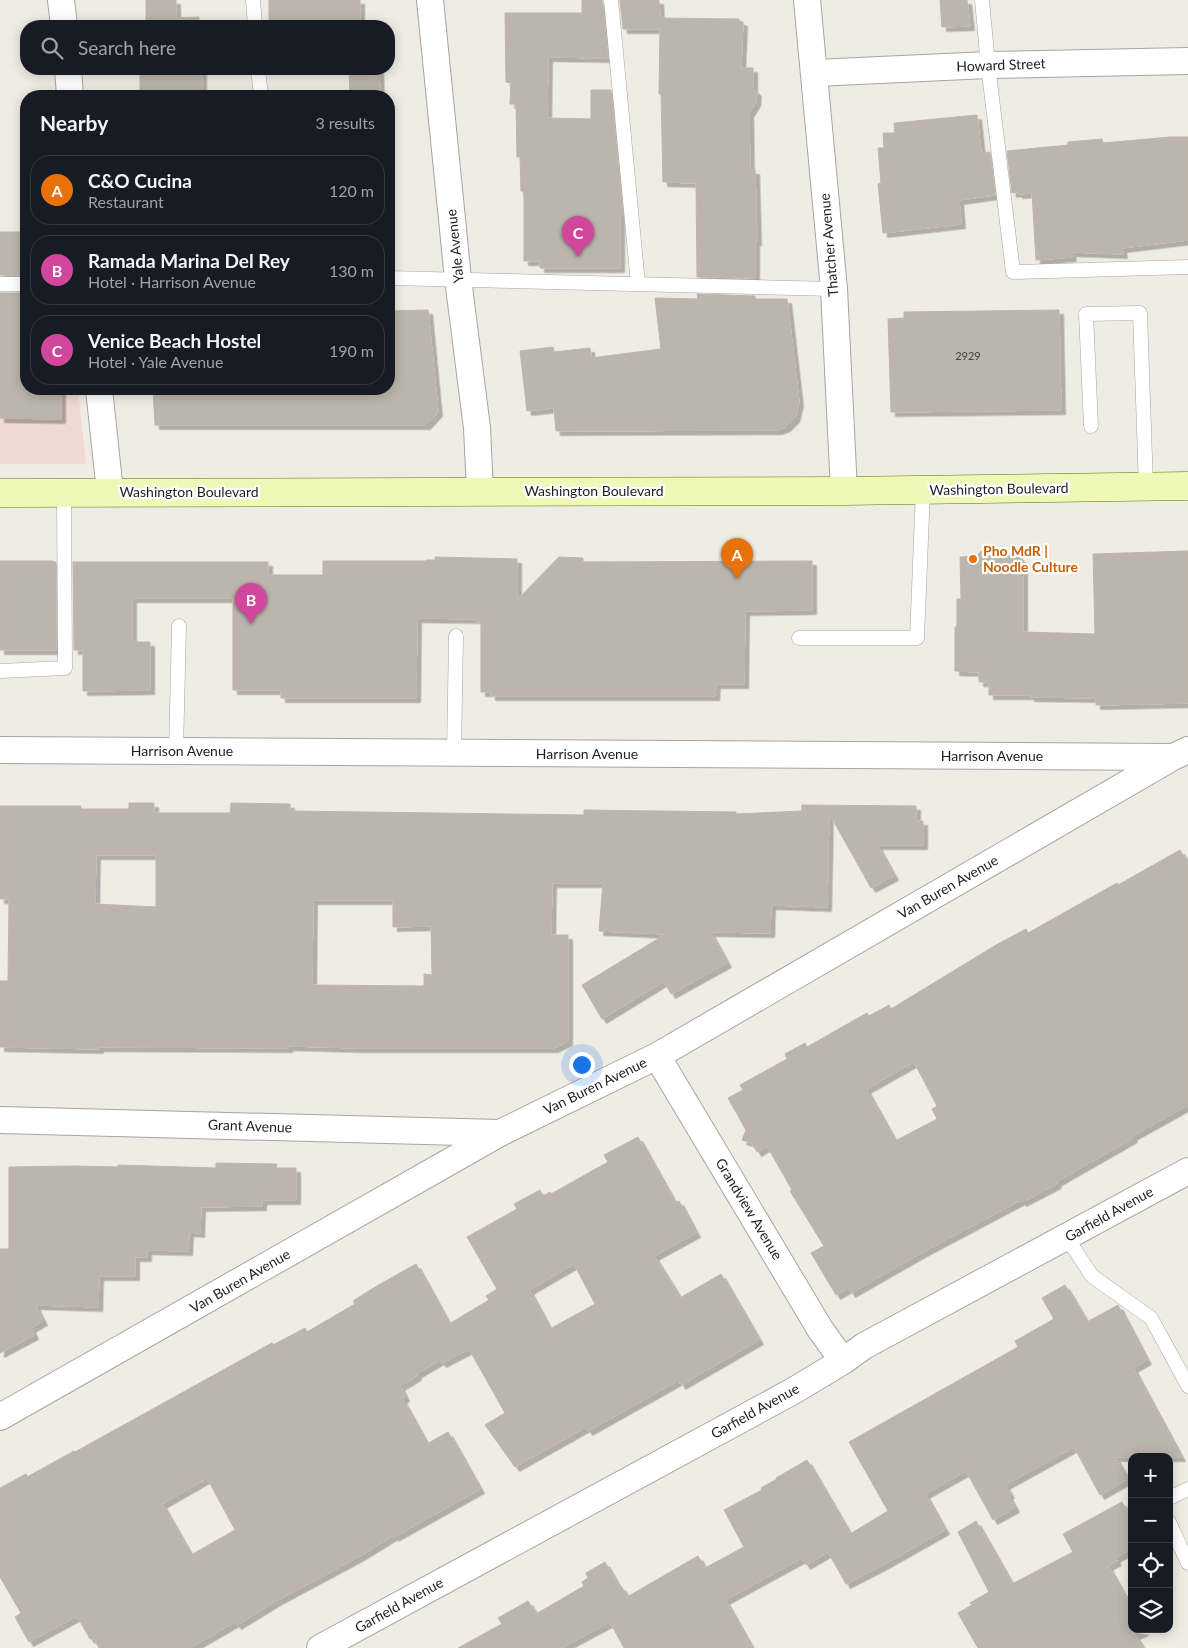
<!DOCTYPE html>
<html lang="en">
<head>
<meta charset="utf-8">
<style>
	:root { --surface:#171b24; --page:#242831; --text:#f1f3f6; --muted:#9ea1a6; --line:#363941; --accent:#df9189 }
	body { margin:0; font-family:Lato,sans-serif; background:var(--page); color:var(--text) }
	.controls { position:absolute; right:15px; bottom:15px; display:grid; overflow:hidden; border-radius:10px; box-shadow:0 2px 12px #0003 }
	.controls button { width:45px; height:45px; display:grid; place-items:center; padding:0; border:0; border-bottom:1px solid var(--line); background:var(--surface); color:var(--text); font:25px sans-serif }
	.you { position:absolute; left:581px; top:1064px; width:18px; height:18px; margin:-12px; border:4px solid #fff; border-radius:50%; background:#1a73e8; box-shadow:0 0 0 8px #1a73e833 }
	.badge { display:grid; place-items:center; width:32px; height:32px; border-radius:50%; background:var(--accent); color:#fff; font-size:16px; font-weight:700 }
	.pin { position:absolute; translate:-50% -41px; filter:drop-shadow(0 1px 2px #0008) }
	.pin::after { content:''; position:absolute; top:26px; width:18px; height:15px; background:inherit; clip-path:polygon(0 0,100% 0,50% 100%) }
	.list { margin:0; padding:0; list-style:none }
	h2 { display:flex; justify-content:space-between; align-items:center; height:65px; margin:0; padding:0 20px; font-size:21px }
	h2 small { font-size:16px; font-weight:400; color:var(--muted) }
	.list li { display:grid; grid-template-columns:32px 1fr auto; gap:15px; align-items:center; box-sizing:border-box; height:70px; margin:0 10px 10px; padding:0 10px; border:1px solid var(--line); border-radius:20px }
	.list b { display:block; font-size:19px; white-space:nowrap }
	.list p { margin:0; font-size:16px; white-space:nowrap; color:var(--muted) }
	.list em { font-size:16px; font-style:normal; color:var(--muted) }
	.icon { flex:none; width:28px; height:28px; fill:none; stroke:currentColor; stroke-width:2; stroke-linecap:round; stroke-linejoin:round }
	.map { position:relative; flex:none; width:1188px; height:1648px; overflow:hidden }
	.search { position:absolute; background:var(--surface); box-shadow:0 2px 12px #0003; left:20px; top:20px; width:375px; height:55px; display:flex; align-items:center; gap:12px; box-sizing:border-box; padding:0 18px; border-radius:20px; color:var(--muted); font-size:19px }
	.panel { position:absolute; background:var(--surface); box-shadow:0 2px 12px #0003; left:20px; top:90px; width:375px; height:305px; border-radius:20px }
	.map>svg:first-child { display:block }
</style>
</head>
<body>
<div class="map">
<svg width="1188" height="1648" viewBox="0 0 1188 1648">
	<defs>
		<filter id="shadow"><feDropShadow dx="4.5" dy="4.5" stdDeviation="0" flood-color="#0004"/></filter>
	</defs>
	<rect width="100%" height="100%" fill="#efece4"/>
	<path fill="#f0d8d3" d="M 0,297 L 26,297 L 26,389 L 78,389 L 86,464 L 0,464 Z"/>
	<g fill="#bbb5ad" stroke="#c0b5a7" fill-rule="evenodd" filter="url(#shadow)">
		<path d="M 146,0 L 176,0 L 176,18 L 199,17 L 199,26 L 146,26 Z"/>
		<rect x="269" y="0" width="91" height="26"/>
		<path d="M 582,0 L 602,0 L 608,58 L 548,57 L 547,118 L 591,119 L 591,90 L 611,90 L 623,215 L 620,215 L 620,268 L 540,268 L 540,261 L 524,261 L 524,196 L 523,191 L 521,191 L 520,157 L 517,157 L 516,104 L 510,104 L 511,83 L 506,82 L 505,13 L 582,13 Z"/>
		<path d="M 620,0 L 659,0 L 660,18 L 739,19 L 739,21 L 743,22 L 741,68 L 753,68 L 753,88 L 757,92 L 756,102 L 749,113 L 750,170 L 755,170 L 757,241 L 755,241 L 755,278 L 697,277 L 696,183 L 663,182 L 661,94 L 659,94 L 660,29 L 623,29 Z"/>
		<path d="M 940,0 L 967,0 L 970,26 L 942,27 Z"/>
		<path d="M 140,69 L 202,69 L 202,96 L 146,96 L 146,92 L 140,92 Z"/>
		<path d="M 349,69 L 379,69 L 380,96 L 350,96 Z"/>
		<path d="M 977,115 L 981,153 L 990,152 L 995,195 L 959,200 L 961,224 L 883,233 L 878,184 L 881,183 L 878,148 L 884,148 L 883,133 L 895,133 L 894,123 Z"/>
		<path d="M 1170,137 L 1188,137 L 1188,240 L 1122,248 L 1123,254 L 1071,252 L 1072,257 L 1036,260 L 1032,193 L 1018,194 L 1017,192 L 1012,193 L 1007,151 L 1068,145 L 1068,142 L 1102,139 L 1103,143 Z"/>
		<rect x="0" y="232" width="26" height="43"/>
		<path d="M 0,293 L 26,293 L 26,389 L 61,389 L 61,419 L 0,418 Z"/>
		<path d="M 697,294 L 755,296 L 755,299 L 787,299 L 799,402 L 795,418 L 786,427 L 778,430 L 556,431 L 554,408 L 527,411 L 520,351 L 553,347 L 554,352 L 590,348 L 591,358 L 661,349 L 655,298 L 698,299 Z"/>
		<path d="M 428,310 L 438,412 L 426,425 L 155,425 L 153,389 L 389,389 L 389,311 Z"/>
		<path d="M 1059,310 L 1061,410 L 891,412 L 888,319 L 904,318 L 904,312 Z"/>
		<path d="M 981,551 L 987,556 L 1016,554 L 1023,560 L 1023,632 L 1095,634 L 1093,554 L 1188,551 L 1188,703 L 1096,705 L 1096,698 L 1030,697 L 1030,695 L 989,695 L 989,682 L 979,682 L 979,672 L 955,671 L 955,627 L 957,626 L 957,599 L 961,599 L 960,557 L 977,556 Z"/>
		<path d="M 435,557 L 517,559 L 517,600 L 559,557 L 583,558 L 583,562 L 812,561 L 812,610 L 745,611 L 744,684 L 716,684 L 715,696 L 491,696 L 491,692 L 481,692 L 481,622 L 477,622 L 477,619 L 417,618 L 416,698 L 281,698 L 281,690 L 233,690 L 233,598 L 132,598 L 132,642 L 150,642 L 150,690 L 83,691 L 83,650 L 74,650 L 73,562 L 268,562 L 268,575 L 323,575 L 323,561 L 426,561 L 426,560 L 435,560 Z"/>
		<path d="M 0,561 L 53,561 L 53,562 L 56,562 L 56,650 L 0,650 Z"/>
		<path d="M 129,803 L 154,803 L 154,813 L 230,813 L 231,803 L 290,804 L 290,811 L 584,815 L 584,810 L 736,812 L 736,814 L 802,811 L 802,805 L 916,806 L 916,821 L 923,821 L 923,845 L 877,845 L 894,876 L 871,888 L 829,813 L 827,907 L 771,905 L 770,933 L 710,932 L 727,963 L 671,994 L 664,981 L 602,1019 L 582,985 L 666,934 L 599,931 L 603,883 L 552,883 L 551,935 L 568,935 L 568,1041 L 554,1048 L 357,1048 L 288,1046 L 288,1048 L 99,1047 L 99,1049 L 0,1047 L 0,981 L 8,981 L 9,899 L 0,899 L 0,806 L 81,806 L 81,809 L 129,809 ZM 96,855 L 156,855 L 156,907 L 95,904 ZM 313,900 L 393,900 L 393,927 L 431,926 L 432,975 L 424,974 L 424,986 L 312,985 Z"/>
		<path d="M 1180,850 L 1188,864 L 1188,1105 L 1132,1136 L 1133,1138 L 1056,1182 L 1057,1184 L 1022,1202 L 1021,1200 L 921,1253 L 851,1293 L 848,1288 L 836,1295 L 811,1253 L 824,1246 L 790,1191 L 792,1190 L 767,1146 L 757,1152 L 752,1143 L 742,1140 L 746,1130 L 728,1098 L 743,1090 L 740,1085 L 787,1059 L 785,1054 L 805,1043 L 807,1047 L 867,1013 L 869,1016 L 889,1005 L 891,1009 L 996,945 L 1026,929 L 1028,933 L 1117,883 L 1118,885 ZM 914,1062 L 937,1106 L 932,1109 L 937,1119 L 895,1141 L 866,1089 Z"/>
		<path d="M 638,1137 L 675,1203 L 679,1201 L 696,1233 L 654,1256 L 680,1298 L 721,1274 L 759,1340 L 681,1385 L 679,1380 L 588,1431 L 586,1427 L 515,1467 L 485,1425 L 505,1413 L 469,1349 L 442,1363 L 440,1360 L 416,1374 L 417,1376 L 400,1386 L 405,1397 L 402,1399 L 427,1444 L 448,1432 L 480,1489 L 394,1537 L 394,1535 L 360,1556 L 276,1601 L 237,1625 L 235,1622 L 190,1648 L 99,1648 L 93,1637 L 90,1639 L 77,1616 L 29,1642 L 15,1617 L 21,1613 L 0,1577 L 0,1488 L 26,1474 L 27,1477 L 74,1451 L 75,1452 L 272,1343 L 273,1345 L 305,1328 L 307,1332 L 355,1304 L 353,1301 L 375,1287 L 416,1264 L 449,1324 L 489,1300 L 486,1296 L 497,1289 L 467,1237 L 517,1209 L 514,1204 L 540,1190 L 543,1196 L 550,1192 L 551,1194 L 608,1162 L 604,1155 ZM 574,1264 L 595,1304 L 550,1329 L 529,1290 ZM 207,1478 L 235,1530 L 191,1555 L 162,1504 Z"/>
		<path d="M 216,1163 L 277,1164 L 276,1168 L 296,1168 L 296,1200 L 262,1200 L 262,1206 L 201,1207 L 200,1233 L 189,1232 L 188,1251 L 147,1250 L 147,1257 L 135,1257 L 135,1276 L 99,1276 L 98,1307 L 35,1305 L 43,1321 L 31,1328 L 34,1335 L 0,1353 L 0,1249 L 9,1249 L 9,1167 L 73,1166 L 118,1167 L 118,1165 L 216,1168 Z"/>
		<path d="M 1065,1285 L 1087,1322 L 1118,1305 L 1147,1360 L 1133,1368 L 1181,1457 L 1115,1457 L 1128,1479 L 1100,1495 L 1074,1447 L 1005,1485 L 1010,1494 L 1008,1495 L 1015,1508 L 993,1520 L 966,1471 L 925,1494 L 945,1530 L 883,1565 L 846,1584 L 828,1552 L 806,1565 L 802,1558 L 725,1600 L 752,1648 L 624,1648 L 610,1622 L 561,1648 L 458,1648 L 502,1624 L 498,1618 L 528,1601 L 536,1614 L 584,1586 L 582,1582 L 588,1578 L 586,1573 L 605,1562 L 619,1587 L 621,1586 L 627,1597 L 698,1556 L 705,1568 L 744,1547 L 724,1510 L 762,1490 L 761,1488 L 777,1479 L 776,1478 L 807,1460 L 850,1534 L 888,1511 L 849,1442 L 1018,1347 L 1015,1341 L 1054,1319 L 1042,1298 Z"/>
		<path d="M 1122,1502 L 1132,1520 L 1132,1549 L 1115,1558 L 1117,1561 L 1108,1566 L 1132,1609 L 1132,1629 L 1144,1631 L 1135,1635 L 1143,1648 L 978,1648 L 958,1613 L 972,1605 L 970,1603 L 989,1592 L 958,1532 L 976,1521 L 1012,1584 L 1073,1552 L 1063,1534 Z"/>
	</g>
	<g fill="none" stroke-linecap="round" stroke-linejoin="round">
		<defs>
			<g id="lane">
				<path d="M 253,0 L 255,26"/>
				<path d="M 611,0 L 638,284"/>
				<path d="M 982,0 L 988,65 L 1013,272 L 1188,267"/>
				<path d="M 258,69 L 261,96"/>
				<path d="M 389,278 L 834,289"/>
				<path d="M 0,284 L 26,284"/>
				<path d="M 1091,426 L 1086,314 L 1140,313 L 1146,487"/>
				<path d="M 799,638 L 917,638 L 923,490"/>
				<path d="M 0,671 L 65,668 L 64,492"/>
				<path d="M 176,751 L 179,626"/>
				<path d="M 454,753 L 456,636"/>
				<path d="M 1067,1238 L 1092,1276 L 1151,1318 L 1188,1386"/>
				<path d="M 1169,1498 L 1188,1489"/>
				<path d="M 1169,1522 L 1188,1563"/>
			</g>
			<g id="street">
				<path d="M 61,0 L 64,26"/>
				<path d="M 430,0 L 458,279 L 477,428 L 480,491"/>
				<path d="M 807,0 L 834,289 L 844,491"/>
				<path d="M 68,69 L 70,96"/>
				<path d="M 815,73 L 988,65 L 1188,61"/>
				<path d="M 99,389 L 110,492"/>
				<path d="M 0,750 L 1172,757"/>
				<path d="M 657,1056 L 820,1329 L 843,1361"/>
				<path d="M 0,1120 L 499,1133"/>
				<path d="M 0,1417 L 500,1133 L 657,1056 L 1173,757 L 1188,750"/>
				<path d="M 320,1648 L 795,1390 L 843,1361 L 864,1346 L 1188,1171"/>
			</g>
			<path id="secondary" d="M 0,493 L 844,491 L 1188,486"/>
		</defs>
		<use href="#lane" stroke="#a5a5a5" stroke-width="15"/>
		<use href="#street" stroke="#a5a5a5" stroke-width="28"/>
		<use href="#secondary" stroke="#5b7406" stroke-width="29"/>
		<use href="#lane" stroke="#fff" stroke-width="14"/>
		<use href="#street" stroke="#fff" stroke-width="26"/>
		<use href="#secondary" stroke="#eef9b8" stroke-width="28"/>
	</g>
	<circle fill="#e8710a" stroke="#fff" stroke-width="2" cx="973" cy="559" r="5"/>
	<g text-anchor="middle" stroke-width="4.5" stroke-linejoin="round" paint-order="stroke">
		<g font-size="11" fill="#454442">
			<text x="968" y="360">2929</text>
		</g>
		<g font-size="14" fill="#1e1e1e" stroke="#fff">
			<text transform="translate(1001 65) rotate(-2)" y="5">Howard Street</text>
			<text transform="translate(829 245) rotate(-95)" y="5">Thatcher Avenue</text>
			<text transform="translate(455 246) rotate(-96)" y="5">Yale Avenue</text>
			<text transform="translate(999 489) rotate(-1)" y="5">Washington Boulevard</text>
			<text x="594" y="496">Washington Boulevard</text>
			<text x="189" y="497">Washington Boulevard</text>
			<text x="182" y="756">Harrison Avenue</text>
			<text x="587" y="759">Harrison Avenue</text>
			<text x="992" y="761">Harrison Avenue</text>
			<text transform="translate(948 887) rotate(-30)" y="5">Van Buren Avenue</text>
			<text transform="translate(595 1086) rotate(-26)" y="5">Van Buren Avenue</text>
			<text transform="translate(250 1126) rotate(2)" y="5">Grant Avenue</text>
			<text transform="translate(749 1209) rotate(59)" y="5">Grandview Avenue</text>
			<text transform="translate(1109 1214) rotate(-29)" y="5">Garfield Avenue</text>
			<text transform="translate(240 1281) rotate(-30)" y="5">Van Buren Avenue</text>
			<text transform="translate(755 1411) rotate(-29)" y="5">Garfield Avenue</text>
			<text transform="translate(399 1605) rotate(-29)" y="5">Garfield Avenue</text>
		</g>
		<g font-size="14" font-weight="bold" fill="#c56008" stroke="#fff" text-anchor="start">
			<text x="983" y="556">Pho MdR |<tspan x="983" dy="16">Noodle Culture</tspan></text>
		</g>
	</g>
</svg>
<div class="controls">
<button>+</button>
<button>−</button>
<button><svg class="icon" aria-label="locate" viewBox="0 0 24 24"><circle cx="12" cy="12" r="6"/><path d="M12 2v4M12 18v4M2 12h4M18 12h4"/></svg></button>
<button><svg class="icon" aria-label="layers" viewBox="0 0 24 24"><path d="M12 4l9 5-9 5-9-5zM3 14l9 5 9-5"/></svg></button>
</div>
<div class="you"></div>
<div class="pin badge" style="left:737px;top:579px;background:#e8710a">A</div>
<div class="pin badge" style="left:251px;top:624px;background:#d1479c">B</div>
<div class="pin badge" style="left:578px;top:257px;background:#d1479c">C</div>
<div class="search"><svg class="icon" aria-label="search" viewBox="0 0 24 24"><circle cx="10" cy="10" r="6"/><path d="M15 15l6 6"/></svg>Search here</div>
<section class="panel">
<h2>Nearby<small>3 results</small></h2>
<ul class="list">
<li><span class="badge" style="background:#e8710a">A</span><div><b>C&amp;O Cucina</b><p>Restaurant</p></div><em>120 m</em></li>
<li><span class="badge" style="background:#d1479c">B</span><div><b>Ramada Marina Del Rey</b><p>Hotel · Harrison Avenue</p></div><em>130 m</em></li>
<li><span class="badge" style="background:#d1479c">C</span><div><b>Venice Beach Hostel</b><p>Hotel · Yale Avenue</p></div><em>190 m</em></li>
</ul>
</section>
</div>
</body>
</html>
